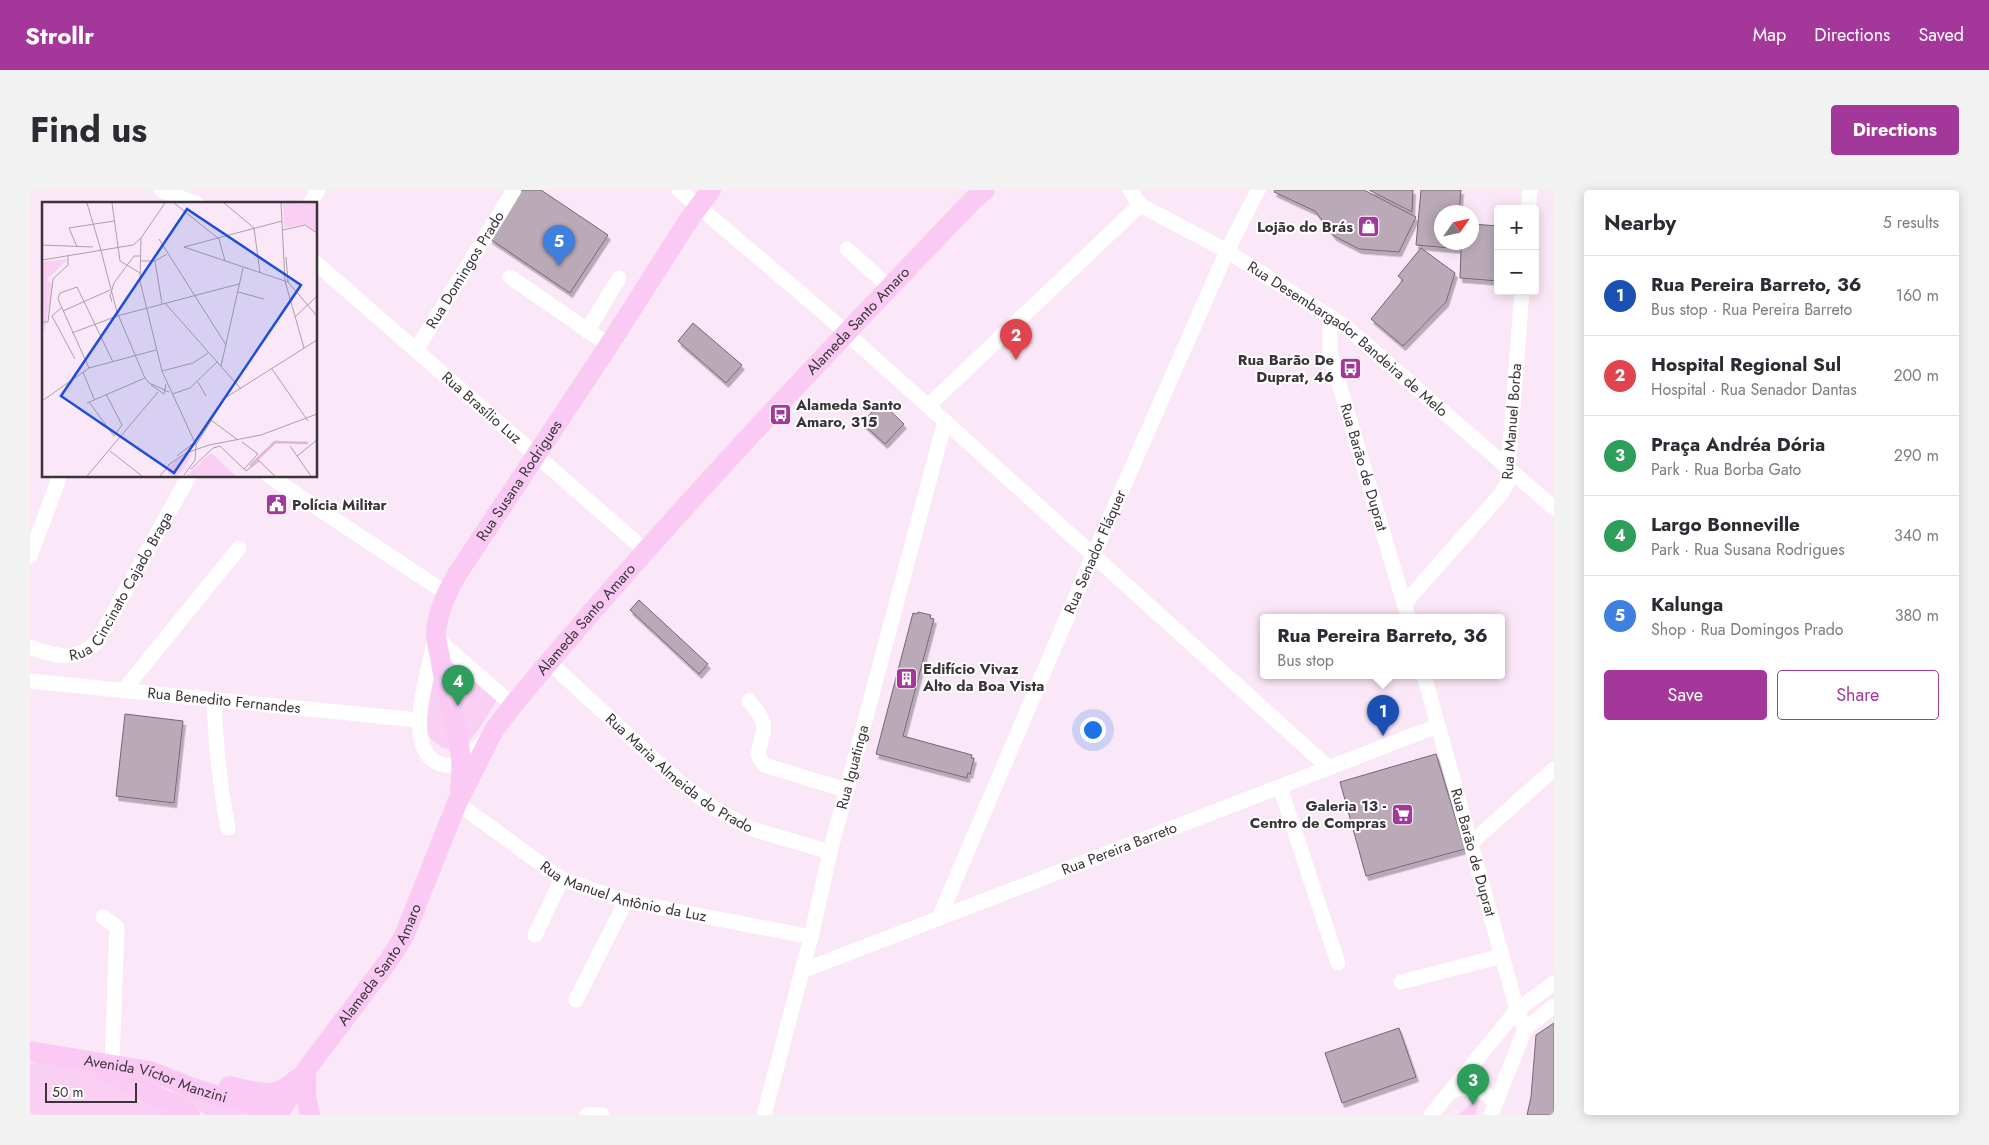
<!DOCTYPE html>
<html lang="en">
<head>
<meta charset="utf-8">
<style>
	:root { --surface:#fff; --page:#f2f2f3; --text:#2b2b33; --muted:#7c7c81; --line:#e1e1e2; --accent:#a3389a }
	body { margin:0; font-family:Jost,sans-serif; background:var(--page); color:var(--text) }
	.controls { position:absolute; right:15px; top:15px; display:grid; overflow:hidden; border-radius:5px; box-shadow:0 2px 12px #0003 }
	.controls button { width:45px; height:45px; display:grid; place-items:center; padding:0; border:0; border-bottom:1px solid var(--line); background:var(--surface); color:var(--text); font:25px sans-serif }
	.compass { position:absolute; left:1404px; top:15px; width:45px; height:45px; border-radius:50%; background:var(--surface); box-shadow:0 2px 12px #0003; rotate:56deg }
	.scale { position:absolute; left:15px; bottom:12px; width:92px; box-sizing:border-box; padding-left:5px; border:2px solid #3a3339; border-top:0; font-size:14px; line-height:18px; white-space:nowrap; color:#3a3339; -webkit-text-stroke:4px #fff; paint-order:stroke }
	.you { position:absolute; left:1062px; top:539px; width:18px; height:18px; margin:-12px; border:4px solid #fff; border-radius:50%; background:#1a73e8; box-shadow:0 0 0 8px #1a73e833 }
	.badge { display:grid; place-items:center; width:32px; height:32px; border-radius:50%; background:var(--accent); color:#fff; font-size:16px; font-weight:700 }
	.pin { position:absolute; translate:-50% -41px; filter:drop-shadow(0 1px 2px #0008) }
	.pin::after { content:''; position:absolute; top:26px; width:18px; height:15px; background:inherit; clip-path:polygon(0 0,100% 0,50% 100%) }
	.popup { position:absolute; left:1230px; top:424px; width:245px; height:65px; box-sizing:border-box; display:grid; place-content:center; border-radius:5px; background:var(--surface); filter:drop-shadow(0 1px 4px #0005); font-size:16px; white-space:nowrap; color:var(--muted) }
	.popup b { font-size:19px; color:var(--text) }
	.popup::after { content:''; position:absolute; left:50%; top:100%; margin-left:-10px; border:10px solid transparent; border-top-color:var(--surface) }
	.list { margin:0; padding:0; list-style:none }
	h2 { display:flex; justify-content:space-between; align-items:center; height:65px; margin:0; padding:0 20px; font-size:21px }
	h2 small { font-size:16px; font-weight:400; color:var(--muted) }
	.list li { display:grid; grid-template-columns:32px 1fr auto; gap:15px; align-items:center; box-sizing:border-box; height:80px; padding:0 20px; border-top:1px solid var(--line) }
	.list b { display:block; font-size:19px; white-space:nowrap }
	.list p { margin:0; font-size:16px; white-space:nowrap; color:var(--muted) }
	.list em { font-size:16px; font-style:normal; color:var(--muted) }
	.actions { display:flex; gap:10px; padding:15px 20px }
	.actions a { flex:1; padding:11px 0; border:1px solid var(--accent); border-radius:5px; text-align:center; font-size:18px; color:var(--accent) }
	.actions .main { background:var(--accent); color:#fff }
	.map { position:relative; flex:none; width:1524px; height:925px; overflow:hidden; border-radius:5px }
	header { display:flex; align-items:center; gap:30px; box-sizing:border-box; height:70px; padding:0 25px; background:var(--accent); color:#fff }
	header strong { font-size:24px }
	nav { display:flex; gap:28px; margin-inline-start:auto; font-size:18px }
	.intro { display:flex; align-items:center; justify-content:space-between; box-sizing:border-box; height:120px; padding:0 30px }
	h1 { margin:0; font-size:35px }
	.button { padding:12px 22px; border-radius:5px; background:var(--accent); color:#fff; font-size:18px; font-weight:700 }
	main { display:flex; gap:30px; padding:0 30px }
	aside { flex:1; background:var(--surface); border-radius:5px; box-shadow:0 2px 12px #0003 }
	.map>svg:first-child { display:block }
</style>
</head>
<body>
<header>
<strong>Strollr</strong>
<nav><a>Map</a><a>Directions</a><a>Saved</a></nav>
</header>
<div class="intro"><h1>Find us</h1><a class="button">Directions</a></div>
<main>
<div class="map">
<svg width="1524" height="925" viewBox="0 0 1524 925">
	<defs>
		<filter id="shadow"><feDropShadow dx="2.5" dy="4.5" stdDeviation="0" flood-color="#0004"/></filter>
	</defs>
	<rect width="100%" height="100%" fill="#fae7f7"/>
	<g fill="#f9cff3">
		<path d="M 407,454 L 470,504 C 458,523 435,576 407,554 C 399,548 392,538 391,528 C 389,519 404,467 407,454 Z"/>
		<path d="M 18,871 C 68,877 106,901 149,925 L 0,925 L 0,873 Z"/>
		<path d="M 141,901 L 161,905 L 218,925 L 176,925 Z"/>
		<path d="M 1446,908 L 1449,911 L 1445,925 L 1429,925 Z"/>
	</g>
	<g fill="#baa9b7" stroke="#766674" filter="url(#shadow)">
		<path d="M 492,0 L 511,0 L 578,45 L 540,103 L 460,49 Z"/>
		<path d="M 1245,0 L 1334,0 L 1386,27 L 1369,62 L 1329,59 L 1304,46 L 1285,21 L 1244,2 Z"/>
		<path d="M 1339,0 L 1383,0 L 1382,22 Z"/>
		<path d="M 1391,0 L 1431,0 L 1429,22 L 1412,22 L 1412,52 L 1442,52 L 1442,34 L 1468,36 L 1468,91 L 1430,88 L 1431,59 L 1386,55 Z"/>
		<path d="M 1391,58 L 1425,83 L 1416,112 L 1373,156 L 1341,129 L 1373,90 L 1368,86 Z"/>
		<path d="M 663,133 L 712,175 L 696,193 L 648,151 Z"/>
		<path d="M 851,212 L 874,234 L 855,254 L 832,233 Z"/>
		<path d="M 609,410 L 678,474 L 669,484 L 600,420 Z"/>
		<path d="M 888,422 L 901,425 L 900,428 L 904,429 L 873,546 L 942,565 L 941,568 L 944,568 L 940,584 L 938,583 L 937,588 L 846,564 L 883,423 L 887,424 Z"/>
		<path d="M 95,524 L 153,531 L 144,613 L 86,606 Z"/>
		<path d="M 1406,564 L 1435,659 L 1336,686 L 1310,592 Z"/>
		<path d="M 1524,833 L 1524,925 L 1497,925 L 1501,907 L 1506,845 Z"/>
		<path d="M 1369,838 L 1386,887 L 1312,913 L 1295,863 Z"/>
	</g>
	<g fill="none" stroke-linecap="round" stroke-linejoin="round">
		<g stroke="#fff" stroke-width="15">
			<path d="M 131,0 L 167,14"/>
			<path d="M 649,0 L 795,124 L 898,216 L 1299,578"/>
			<path id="s1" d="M 1100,0 L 1110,15 L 1197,61 L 1316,137 L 1524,318"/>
			<path d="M 280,14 L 288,0"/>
			<path d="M 1498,19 L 1500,0"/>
			<path d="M 817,59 L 859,97"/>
			<path id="s2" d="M 286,73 L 617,362"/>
			<path d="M 480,87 L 579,155"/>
			<path id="s3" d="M 1300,126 L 1300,163 L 1378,427"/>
			<path d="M 557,141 L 589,88"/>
			<path id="s4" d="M 386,160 L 484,0"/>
			<path d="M 898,216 L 1110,15"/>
			<path d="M 239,286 L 416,403"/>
			<path d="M 0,366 L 30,286"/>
			<path id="s5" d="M 1374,414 L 1471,304 L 1477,294 L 1492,101"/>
			<path d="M 407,445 L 417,458 L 483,515"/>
			<path d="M 405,450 C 399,480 372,557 408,573 C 427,582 443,562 456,549"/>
			<path id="s6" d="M 0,457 C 26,466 45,473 67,452 L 159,286"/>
			<path id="s7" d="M 519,472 L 647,590 L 684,618 L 722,639 L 800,662"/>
			<path id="s8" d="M 1394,485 L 1487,820 L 1495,839"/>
			<path id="s9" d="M 0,491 L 388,530"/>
			<path d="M 93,501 L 209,358"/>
			<path d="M 184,510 C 186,556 189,592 198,638"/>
			<path d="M 719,511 C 740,536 734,536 728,565 L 734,575 L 816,600"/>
			<path d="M 1250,597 L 1308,773"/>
			<path id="s10" d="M 427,613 L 532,689 L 596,711 L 781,747"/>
			<path d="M 1441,653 L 1524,579"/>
			<path d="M 73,727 L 87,737 L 82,875"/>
			<path id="s11" d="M 909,728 L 1063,366 L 1197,61 L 1228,0"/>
			<path d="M 505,745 L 532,689"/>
			<path id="s12" d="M 772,781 L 1407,536"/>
			<path d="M 1371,792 L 1472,766"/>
			<path d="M 546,810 L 596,711"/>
			<path d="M 1421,901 C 1443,895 1451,895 1465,914"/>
			<path d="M 557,925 L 572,925"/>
			<path id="s13" d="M 734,925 L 781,747 L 800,662 L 915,231"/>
			<path d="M 1401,925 L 1487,820 L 1524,793"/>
			<path d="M 1461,925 L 1495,839 L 1524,816"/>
		</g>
		<g stroke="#facaf4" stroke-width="20">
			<path id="s14" d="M 430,599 C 437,555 416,510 410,467 C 408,459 406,451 406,444 C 407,423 416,404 426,386 L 579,155 L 660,28 L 681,0"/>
			<path id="s15" d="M 0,861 L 120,881 L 163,898 L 249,923"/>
			<path d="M 276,880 L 276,906 L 280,925"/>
			<path d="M 74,881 L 83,884 L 151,918 L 160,925"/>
			<path d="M 199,896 C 228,902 244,911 267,889"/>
			<path id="s16" d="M 248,925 L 276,880 L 359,770 L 374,746 L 427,613 L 464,540 L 483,515 C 628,340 785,175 943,10 L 955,0"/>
		</g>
	</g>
	<defs>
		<symbol id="shop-square" viewBox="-11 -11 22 22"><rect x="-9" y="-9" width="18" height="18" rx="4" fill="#a3389a" stroke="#fff"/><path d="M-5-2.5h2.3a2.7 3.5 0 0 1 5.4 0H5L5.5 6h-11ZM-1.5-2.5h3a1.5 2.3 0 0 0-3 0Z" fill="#fff"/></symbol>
		<symbol id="bus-square" viewBox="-11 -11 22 22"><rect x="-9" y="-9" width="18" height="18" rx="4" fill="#a3389a" stroke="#fff"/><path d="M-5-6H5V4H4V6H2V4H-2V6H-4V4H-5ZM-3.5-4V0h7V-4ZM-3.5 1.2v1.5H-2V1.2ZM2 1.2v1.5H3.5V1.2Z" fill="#fff"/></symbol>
		<symbol id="civic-square" viewBox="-11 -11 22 22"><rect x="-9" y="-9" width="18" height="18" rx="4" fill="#a3389a" stroke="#fff"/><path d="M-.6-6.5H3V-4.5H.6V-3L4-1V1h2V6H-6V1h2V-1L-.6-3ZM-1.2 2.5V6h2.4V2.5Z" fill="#fff"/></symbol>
		<symbol id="building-square" viewBox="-11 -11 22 22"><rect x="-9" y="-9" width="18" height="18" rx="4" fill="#a3389a" stroke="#fff"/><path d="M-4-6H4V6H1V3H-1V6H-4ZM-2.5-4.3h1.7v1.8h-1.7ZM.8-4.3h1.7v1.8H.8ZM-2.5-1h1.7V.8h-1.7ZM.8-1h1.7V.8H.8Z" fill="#fff"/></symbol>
		<symbol id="supermarket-square" viewBox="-11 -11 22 22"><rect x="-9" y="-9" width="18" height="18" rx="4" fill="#a3389a" stroke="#fff"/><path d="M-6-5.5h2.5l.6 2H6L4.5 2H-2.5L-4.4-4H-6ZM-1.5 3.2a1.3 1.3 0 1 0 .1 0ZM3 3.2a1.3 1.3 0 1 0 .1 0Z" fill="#fff"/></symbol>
	</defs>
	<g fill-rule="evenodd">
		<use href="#shop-square" x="1326" y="24" width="25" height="25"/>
		<use href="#bus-square" x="1308" y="166" width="25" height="25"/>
		<use href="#bus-square" x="738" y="212" width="25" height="25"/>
		<use href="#civic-square" x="234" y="302" width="25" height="25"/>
		<use href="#building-square" x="864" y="476" width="25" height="25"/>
		<use href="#supermarket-square" x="1360" y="612" width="25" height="25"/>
	</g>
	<g text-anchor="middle" stroke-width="4" stroke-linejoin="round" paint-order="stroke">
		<g font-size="15" font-weight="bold" fill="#3a3339" stroke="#fff" text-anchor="end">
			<text x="1323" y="42">Lojão do Brás</text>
			<text x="1304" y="175">Rua Barão De<tspan x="1304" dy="17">Duprat, 46</tspan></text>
			<text x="766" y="220" text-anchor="start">Alameda Santo<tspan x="766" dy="17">Amaro, 315</tspan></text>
			<text x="262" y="320" text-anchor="start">Polícia Militar</text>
			<text x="893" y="484" text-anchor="start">Edifício Vivaz<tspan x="893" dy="17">Alto da Boa Vista</tspan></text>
			<text x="1356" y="621">Galeria 13 -<tspan x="1356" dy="17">Centro de Compras</tspan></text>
		</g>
		<g font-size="15" fill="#3a3339" stroke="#fff">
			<text dy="5" stroke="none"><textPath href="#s4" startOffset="94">Rua Domingos Prado</textPath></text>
			<text dy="5" stroke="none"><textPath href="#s16" startOffset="992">Alameda Santo Amaro</textPath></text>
			<text dy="5" stroke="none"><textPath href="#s1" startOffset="266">Rua Desembargador Bandeira de Melo</textPath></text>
			<text dy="5" stroke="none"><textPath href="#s2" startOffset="220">Rua Brasílio Luz</textPath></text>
			<text dy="5" stroke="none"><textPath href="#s5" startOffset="221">Rua Manuel Borba</textPath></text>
			<text dy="5" stroke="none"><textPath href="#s3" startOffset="156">Rua Barão de Duprat</textPath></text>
			<text dy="5" stroke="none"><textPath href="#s14" startOffset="334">Rua Susana Rodrigues</textPath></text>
			<text dy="5" stroke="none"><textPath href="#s11" startOffset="398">Rua Senador Fláquer</textPath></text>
			<text dy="5" stroke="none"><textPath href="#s6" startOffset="130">Rua Cincinato Cajado Braga</textPath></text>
			<text dy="5" stroke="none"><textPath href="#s16" startOffset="588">Alameda Santo Amaro</textPath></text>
			<text dy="5" stroke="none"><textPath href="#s9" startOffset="195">Rua Benedito Fernandes</textPath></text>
			<text dy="5" stroke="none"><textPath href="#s13" startOffset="359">Rua Iguatinga</textPath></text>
			<text dy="5" stroke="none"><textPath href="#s7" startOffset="172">Rua Maria Almeida do Prado</textPath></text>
			<text dy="5" stroke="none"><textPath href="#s12" startOffset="340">Rua Pereira Barreto</textPath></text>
			<text dy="5" stroke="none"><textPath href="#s8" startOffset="184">Rua Barão de Duprat</textPath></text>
			<text dy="5" stroke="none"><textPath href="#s10" startOffset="192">Rua Manuel Antônio da Luz</textPath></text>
			<text dy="5" stroke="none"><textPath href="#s16" startOffset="182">Alameda Santo Amaro</textPath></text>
			<text dy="5" stroke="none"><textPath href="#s15" startOffset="129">Avenida Víctor Manzini</textPath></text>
		</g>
	</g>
	<g transform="translate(12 12)">
		<rect width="275" height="275" fill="#fae7f7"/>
		<path d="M 241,1 L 275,1 L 275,30 L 263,22 L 242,26 ZM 26,57 L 5,77 L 11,84 L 2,132 L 0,60 ZM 151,250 L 140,270 L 134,274 L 126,272 L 126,267 L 134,258 ZM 169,251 L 193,273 L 196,274 L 144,274 Z" fill="#f9cff3"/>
		<path fill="none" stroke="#e4b0dc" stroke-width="2.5" d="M 208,264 L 233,240 L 266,241"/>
		<path fill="none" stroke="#ad9fab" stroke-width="1" d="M 45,1 L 58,45M 70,1 L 78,59 L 98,71M 132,1 L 177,37 L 183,59M 182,1 L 212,26 L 218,71M 239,1 L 243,79 L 262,146M 241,28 L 263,23 L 275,31M 99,36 L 98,79 L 120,169 L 154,243 L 153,258 L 142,273M 117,37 L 184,143M 0,43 L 51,45M 35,45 L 27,26 L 72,19M 58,45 L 75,110 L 102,174 L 107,181 L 127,190M 142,45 L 246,80M 142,45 L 240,19M 244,55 L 246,80 L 275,114M 0,58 L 91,43 L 99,36 L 123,1M 98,59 L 113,59 L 125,52M 113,59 L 120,102M 196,90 L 222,97M 70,100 L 68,94 L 72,81 L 92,54 L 98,54M 123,101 L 199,187M 19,106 L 10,114 L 33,157M 21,109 L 68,88M 253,115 L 275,94M 0,120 L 6,120 L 11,77 L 26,63 L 26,54M 30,131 L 75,114 L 197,82M 179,164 L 201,66M 47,166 L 16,97 L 18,91 L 35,85 L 71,160M 230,167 L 266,219M 120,169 L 151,161 L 166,151M 41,170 L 52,197M 156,180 L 164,194M 109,183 L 122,192 L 124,182M 130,192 L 148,186 L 175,160M 0,199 L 47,166 L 114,148M 47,200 L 72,234 L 80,223 L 64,192M 45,201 L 103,176M 169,218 L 196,238M 200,240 L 216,252 L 202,267M 154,243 L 183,196 L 275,138M 178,244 L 204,269 L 217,259M 248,244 L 269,274M 68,249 L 100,274M 135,254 L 153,240M 255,254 L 275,238M 215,257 L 233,274M 126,263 L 144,251 L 167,243 L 219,233 L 275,212M 149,267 L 171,246 L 178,244M 45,274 L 116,190M 118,274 L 128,262"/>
		<path fill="#1d4ed8" fill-opacity="0.15" stroke="#1d4ed8" stroke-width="2.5" d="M 145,7 L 259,83 L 132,271 L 19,194 Z"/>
		<rect width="275" height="275" fill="none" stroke="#3a3339" stroke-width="2.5"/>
	</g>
</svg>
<div class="controls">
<button>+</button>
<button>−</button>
</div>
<svg class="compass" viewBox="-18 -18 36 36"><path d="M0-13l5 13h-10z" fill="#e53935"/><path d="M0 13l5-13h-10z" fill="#7c7c81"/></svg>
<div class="scale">50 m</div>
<div class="you"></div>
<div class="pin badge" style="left:1353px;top:546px;background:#1a4fb4">1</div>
<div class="popup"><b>Rua Pereira Barreto, 36</b>Bus stop</div>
<div class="pin badge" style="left:986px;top:170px;background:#e0444e">2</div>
<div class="pin badge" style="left:1443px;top:915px;background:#2e9e5b">3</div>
<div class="pin badge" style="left:428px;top:516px;background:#2e9e5b">4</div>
<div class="pin badge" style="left:529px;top:76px;background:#3f7fe0">5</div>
</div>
<aside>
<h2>Nearby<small>5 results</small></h2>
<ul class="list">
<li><span class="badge" style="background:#1a4fb4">1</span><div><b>Rua Pereira Barreto, 36</b><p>Bus stop · Rua Pereira Barreto</p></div><em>160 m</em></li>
<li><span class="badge" style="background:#e0444e">2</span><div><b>Hospital Regional Sul</b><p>Hospital · Rua Senador Dantas</p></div><em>200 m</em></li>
<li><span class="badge" style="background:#2e9e5b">3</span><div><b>Praça Andréa Dória</b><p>Park · Rua Borba Gato</p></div><em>290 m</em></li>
<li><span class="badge" style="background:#2e9e5b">4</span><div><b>Largo Bonneville</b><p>Park · Rua Susana Rodrigues</p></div><em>340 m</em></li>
<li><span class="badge" style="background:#3f7fe0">5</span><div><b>Kalunga</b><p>Shop · Rua Domingos Prado</p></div><em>380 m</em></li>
</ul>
<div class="actions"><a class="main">Save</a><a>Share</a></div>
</aside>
</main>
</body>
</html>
